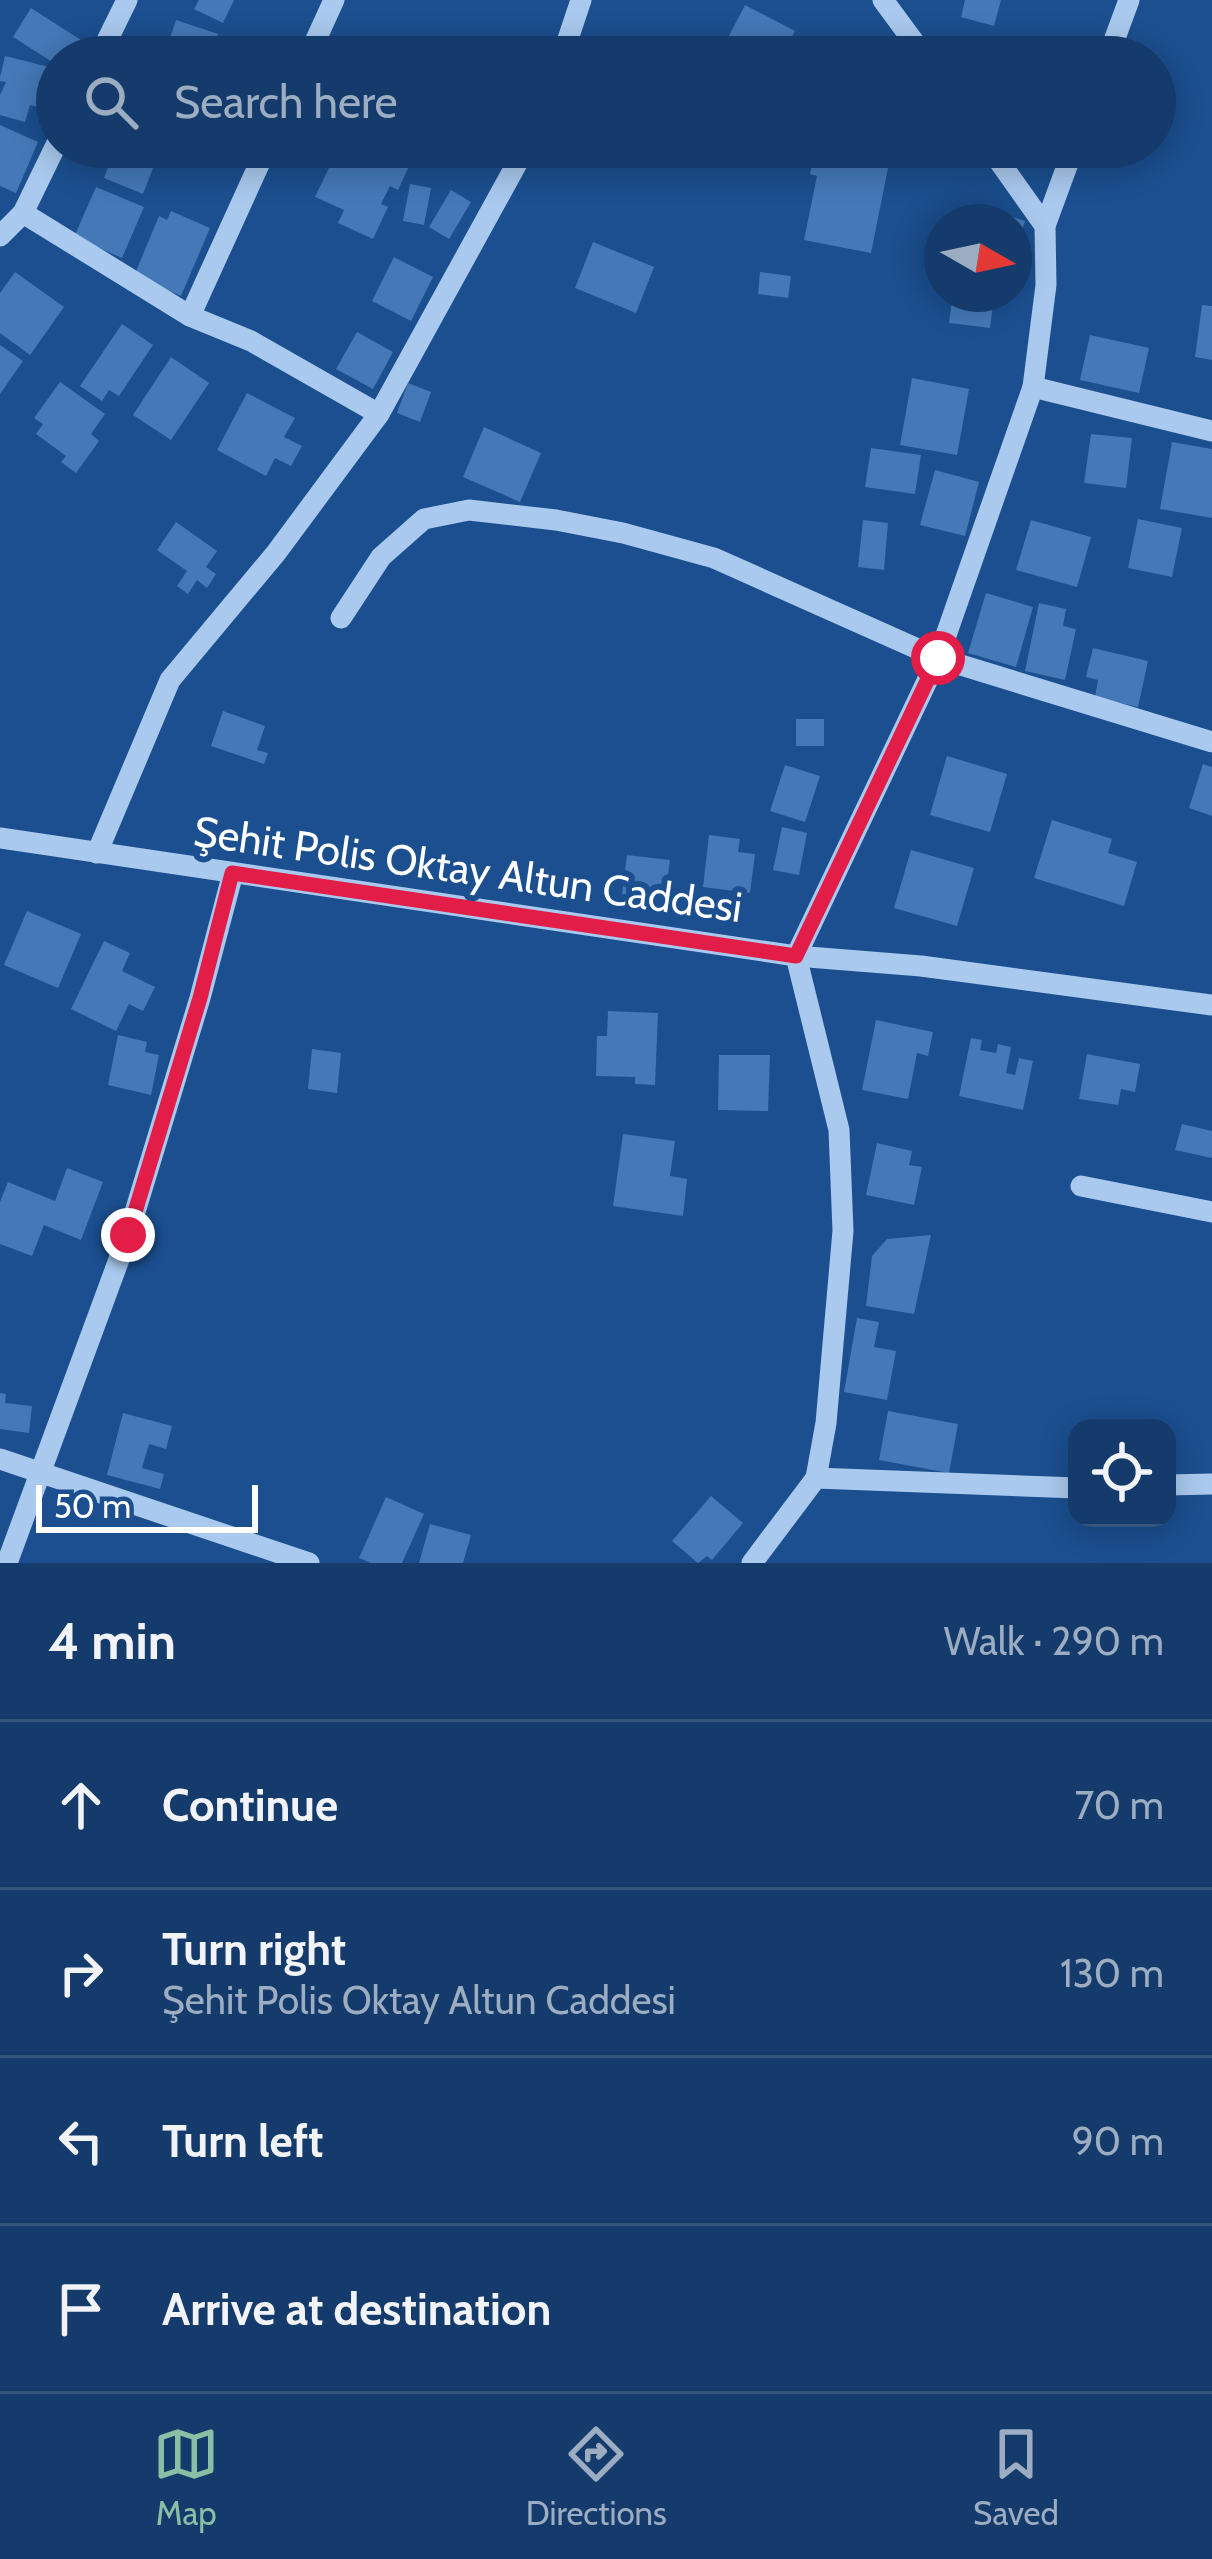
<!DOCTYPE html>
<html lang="en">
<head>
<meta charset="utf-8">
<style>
	:root { --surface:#143b6b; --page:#1d4271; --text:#f1f3f6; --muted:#9dadc1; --line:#33557e; --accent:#8abfa5 }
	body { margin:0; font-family:Cabin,sans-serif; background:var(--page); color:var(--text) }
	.controls { position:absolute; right:36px; bottom:36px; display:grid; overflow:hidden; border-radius:24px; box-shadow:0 6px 30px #0003 }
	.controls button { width:108px; height:108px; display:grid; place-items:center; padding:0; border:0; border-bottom:3px solid var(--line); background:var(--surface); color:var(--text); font:60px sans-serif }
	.compass { position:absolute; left:924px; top:204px; width:108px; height:108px; border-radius:50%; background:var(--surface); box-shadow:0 6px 30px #0003; rotate:99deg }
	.scale { position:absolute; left:36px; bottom:30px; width:222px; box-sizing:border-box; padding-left:12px; border:6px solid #fff; border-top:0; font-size:33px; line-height:42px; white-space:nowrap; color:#fff; -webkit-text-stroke:9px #1b4f8f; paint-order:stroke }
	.stop { position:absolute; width:36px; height:36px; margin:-27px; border:9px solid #e11d48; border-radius:50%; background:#fff }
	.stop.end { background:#e11d48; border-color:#fff; box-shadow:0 3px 12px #0008 }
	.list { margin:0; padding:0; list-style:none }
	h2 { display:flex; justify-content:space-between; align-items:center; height:156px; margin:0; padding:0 48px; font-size:51px }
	h2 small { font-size:39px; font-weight:400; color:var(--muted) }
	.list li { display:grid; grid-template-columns:78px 1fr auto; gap:36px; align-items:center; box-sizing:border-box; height:168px; padding:0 48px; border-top:3px solid var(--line) }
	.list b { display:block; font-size:45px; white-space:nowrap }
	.list p { margin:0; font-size:39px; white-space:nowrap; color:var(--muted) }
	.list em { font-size:39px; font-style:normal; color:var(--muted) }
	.icon { flex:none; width:66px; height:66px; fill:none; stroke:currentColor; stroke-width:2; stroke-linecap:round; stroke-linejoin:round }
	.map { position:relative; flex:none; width:1212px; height:1563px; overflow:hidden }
	.search { position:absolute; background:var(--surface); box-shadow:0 6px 30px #0003; left:36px; right:36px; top:36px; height:132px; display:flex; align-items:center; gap:30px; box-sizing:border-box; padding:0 42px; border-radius:66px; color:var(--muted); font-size:45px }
	.sheet { height:828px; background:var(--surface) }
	nav { display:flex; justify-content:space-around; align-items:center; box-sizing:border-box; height:168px; border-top:3px solid var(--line); background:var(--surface); font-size:33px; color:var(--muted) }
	nav a { display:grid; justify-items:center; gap:6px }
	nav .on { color:var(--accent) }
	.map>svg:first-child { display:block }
</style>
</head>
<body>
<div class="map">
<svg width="1212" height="1563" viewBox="0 0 1212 1563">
	<rect width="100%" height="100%" fill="#1b4f8f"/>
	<g fill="#4478b7">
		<path d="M 199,0 L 234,0 L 223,23 L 194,9 Z"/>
		<path d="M 965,0 L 1001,0 L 994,26 L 961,17 Z"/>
		<path d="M 745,5 L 795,31 L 781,57 L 718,57 Z"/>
		<path d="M 31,8 L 84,42 L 74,57 L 57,57 L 57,65 L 13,37 Z"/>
		<path d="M 176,20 L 218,34 L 210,57 L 155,57 L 157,52 L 165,54 Z"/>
		<path d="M 5,56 L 57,69 L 47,109 L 30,105 L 25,122 L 0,115 L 0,95 L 6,82 L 0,81 L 0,77 Z"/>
		<path d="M 0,125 L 38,142 L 16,193 L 0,186 Z"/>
		<path d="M 116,147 L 161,147 L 143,194 L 104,178 Z"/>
		<path d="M 339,147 L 417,149 L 398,190 L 390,186 L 381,204 L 388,207 L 373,239 L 338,223 L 344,210 L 315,197 Z"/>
		<path d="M 815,149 L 889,163 L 871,253 L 804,240 L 817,176 L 810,174 Z"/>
		<path d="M 410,184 L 431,188 L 424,225 L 403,221 Z"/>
		<path d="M 96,187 L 144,207 L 122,258 L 74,237 Z"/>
		<path d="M 451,190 L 471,202 L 449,239 L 429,227 Z"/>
		<path d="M 987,209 L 1025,221 L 1015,250 L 1014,222 L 983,222 Z"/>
		<path d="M 171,211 L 210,228 L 181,296 L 134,276 L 159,216 L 167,220 Z"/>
		<path d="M 593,242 L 654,267 L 636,313 L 575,288 Z"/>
		<path d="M 394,257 L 433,277 L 411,321 L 372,301 Z"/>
		<path d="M 15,272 L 64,307 L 30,355 L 0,333 L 0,293 Z"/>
		<path d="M 760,272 L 791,276 L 788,298 L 758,294 Z"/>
		<path d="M 953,294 L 994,297 L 990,328 L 949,323 Z"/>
		<path d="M 1202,305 L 1212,306 L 1212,360 L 1195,357 Z"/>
		<path d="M 122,324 L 153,345 L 119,396 L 109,390 L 102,401 L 80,386 Z"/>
		<path d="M 357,332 L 393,352 L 373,389 L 336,369 Z"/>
		<path d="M 1090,335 L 1149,348 L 1139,393 L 1080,380 Z"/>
		<path d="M 0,345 L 23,361 L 0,394 Z"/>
		<path d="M 171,357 L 209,383 L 171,440 L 133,415 Z"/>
		<path d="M 912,378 L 969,389 L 957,455 L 900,445 Z"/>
		<path d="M 60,382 L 105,414 L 91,434 L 99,441 L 76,473 L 61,462 L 66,456 L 36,434 L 43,424 L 34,418 Z"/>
		<path d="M 408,383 L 431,392 L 420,422 L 397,413 Z"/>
		<path d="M 247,393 L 295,418 L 284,437 L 302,446 L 291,466 L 275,458 L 266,476 L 217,450 Z"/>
		<path d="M 484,427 L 541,453 L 520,502 L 463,477 Z"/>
		<path d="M 1091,434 L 1132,438 L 1126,488 L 1084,483 Z"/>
		<path d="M 1172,442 L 1212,449 L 1212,518 L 1160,509 Z"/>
		<path d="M 871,448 L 921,455 L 915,494 L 865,487 Z"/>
		<path d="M 935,470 L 979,482 L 965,536 L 920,525 Z"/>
		<path d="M 1138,519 L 1182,528 L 1172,577 L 1128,568 Z"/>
		<path d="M 863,520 L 888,523 L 884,570 L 858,567 Z"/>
		<path d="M 1031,520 L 1091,537 L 1077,587 L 1016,570 Z"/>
		<path d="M 176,522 L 217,551 L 206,567 L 216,574 L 207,588 L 197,580 L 188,594 L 177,586 L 187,571 L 157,550 Z"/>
		<path d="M 986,593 L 1033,607 L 1016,667 L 968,653 Z"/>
		<path d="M 1039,603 L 1066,609 L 1063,626 L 1076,629 L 1065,680 L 1025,671 Z"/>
		<path d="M 1093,648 L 1148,661 L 1138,707 L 1095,697 L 1098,680 L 1086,677 Z"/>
		<path d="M 223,711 L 265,726 L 257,750 L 268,753 L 264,764 L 211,746 Z"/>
		<rect x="796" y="719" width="28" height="27"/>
		<path d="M 947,756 L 1007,774 L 990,832 L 930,815 Z"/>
		<path d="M 1203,764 L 1212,767 L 1212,816 L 1189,808 Z"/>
		<path d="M 785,765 L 820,776 L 805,822 L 770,811 Z"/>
		<path d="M 1052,820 L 1112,839 L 1108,853 L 1137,862 L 1124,906 L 1034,878 Z"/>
		<path d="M 782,827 L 807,833 L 799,875 L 773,870 Z"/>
		<path d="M 709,835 L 740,839 L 738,852 L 755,854 L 750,893 L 703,887 Z"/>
		<path d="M 911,850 L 974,868 L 957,926 L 894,908 Z"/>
		<path d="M 627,855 L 670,860 L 665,898 L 622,894 Z"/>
		<path d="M 27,911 L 81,934 L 58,988 L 4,965 Z"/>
		<path d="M 104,941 L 130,953 L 122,971 L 155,987 L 143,1011 L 129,1004 L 116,1031 L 71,1009 Z"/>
		<path d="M 608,1011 L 658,1013 L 655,1085 L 635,1084 L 635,1077 L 596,1076 L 597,1036 L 607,1036 Z"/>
		<path d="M 876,1020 L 933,1032 L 928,1056 L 917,1053 L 908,1099 L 862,1090 Z"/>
		<path d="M 118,1035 L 147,1042 L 145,1052 L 159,1055 L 151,1095 L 108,1085 Z"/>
		<path d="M 971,1038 L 982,1040 L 980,1050 L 996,1053 L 998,1044 L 1011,1047 L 1006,1073 L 1015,1075 L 1019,1058 L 1033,1061 L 1023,1110 L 959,1096 Z"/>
		<path d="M 312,1049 L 341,1053 L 337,1093 L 308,1089 Z"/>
		<path d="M 1087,1054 L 1140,1064 L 1135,1092 L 1121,1089 L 1118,1105 L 1079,1099 Z"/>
		<path d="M 719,1055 L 770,1055 L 768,1111 L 718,1110 Z"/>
		<path d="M 1182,1124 L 1212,1131 L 1212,1158 L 1175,1150 Z"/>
		<path d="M 623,1134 L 675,1141 L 670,1176 L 687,1179 L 683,1216 L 613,1206 Z"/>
		<path d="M 877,1143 L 912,1151 L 909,1165 L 922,1167 L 914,1205 L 866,1195 Z"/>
		<path d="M 67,1168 L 103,1182 L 81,1240 L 44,1225 L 32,1256 L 0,1244 L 0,1202 L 8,1182 L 55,1201 Z"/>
		<path d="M 931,1235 L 914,1314 L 866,1306 L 872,1256 L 887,1239 Z"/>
		<path d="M 857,1318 L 879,1322 L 874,1347 L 896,1351 L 887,1400 L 844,1392 Z"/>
		<path d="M 0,1393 L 6,1394 L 5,1403 L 32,1406 L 29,1433 L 0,1429 Z"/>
		<path d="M 888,1411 L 958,1424 L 949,1473 L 879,1460 Z"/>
		<path d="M 123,1413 L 172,1426 L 166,1449 L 149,1444 L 142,1468 L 164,1474 L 160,1489 L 107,1475 Z"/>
		<path d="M 711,1496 L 743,1523 L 712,1560 L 707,1556 L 698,1563 L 672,1541 Z"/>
		<path d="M 386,1497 L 424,1514 L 402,1563 L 371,1563 L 359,1558 Z"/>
		<path d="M 430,1524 L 471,1535 L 463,1563 L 419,1563 Z"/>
	</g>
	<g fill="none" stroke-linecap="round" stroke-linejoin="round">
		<g stroke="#a9c9ee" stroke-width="21">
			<path d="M 883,0 L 925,57"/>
			<path d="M 99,57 L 127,0"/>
			<path d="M 308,57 L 334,0"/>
			<path d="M 562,57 L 581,0"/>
			<path d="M 1108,57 L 1129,0"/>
			<path d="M 989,147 L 1045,226"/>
			<path d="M 23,213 L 190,316 L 251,341 L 379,414 L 526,147"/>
			<path d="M 0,236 L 23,213 L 57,143"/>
			<path d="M 190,316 L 267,147"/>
			<path d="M 1033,387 L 1212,431"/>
			<path d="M 341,618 L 381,557 L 424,519 L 469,510 L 556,520 L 623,533 L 714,558 L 938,658 L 1212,742"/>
			<path d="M 0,838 L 796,956 L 921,966 L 1212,1005"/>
			<path d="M 97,853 L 170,680 L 276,553 L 379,414"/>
			<path d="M 1081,1186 L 1212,1212"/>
			<path d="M 0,1459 L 309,1563"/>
			<path d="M 816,1478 L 1077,1488"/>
			<path d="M 1167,1485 L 1212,1484"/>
			<path d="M 7,1563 L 128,1235 L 200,998 L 233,873"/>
			<path d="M 752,1563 L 816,1478 L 826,1423 L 843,1231 L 839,1130 L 796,956 L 938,658 L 1033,387 L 1046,285 L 1045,226 L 1074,147"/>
		</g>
	</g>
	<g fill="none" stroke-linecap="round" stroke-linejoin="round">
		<path stroke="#e11d48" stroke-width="15" d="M 128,1235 L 200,998 L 232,873 L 796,956 L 938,658"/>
	</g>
	<g text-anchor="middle" stroke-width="12" stroke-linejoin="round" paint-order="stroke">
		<g font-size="42" fill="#fff" stroke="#1b4f8f">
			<text transform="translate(468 869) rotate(8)" y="15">Şehit Polis Oktay Altun Caddesi</text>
		</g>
	</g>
</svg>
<div class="controls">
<button><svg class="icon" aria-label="locate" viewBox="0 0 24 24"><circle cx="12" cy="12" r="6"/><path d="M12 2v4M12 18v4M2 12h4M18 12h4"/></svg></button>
</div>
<svg class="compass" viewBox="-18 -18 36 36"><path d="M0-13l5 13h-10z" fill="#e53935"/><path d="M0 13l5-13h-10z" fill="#9dadc1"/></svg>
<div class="scale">50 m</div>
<div class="stop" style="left:938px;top:658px"></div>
<div class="stop end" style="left:128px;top:1235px"></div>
<div class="search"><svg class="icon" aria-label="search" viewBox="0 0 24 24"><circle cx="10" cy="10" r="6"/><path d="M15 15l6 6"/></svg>Search here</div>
</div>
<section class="sheet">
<h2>4 min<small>Walk · 290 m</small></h2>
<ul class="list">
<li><svg class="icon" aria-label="ahead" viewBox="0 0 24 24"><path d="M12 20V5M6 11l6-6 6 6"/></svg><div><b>Continue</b></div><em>70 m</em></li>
<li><svg class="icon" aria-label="right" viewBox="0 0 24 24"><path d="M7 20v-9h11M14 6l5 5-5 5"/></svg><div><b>Turn right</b><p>Şehit Polis Oktay Altun Caddesi</p></div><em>130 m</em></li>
<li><svg class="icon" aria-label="left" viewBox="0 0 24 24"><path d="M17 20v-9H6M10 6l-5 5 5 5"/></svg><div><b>Turn left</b></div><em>90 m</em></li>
<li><svg class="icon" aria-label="arrive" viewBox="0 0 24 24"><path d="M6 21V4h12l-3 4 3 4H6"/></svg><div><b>Arrive at destination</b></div></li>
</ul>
</section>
<nav>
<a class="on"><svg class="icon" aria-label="map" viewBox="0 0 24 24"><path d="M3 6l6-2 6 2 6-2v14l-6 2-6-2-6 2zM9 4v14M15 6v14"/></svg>Map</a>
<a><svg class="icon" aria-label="directions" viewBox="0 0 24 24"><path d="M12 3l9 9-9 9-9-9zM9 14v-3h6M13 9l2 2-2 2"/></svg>Directions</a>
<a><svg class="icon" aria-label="saved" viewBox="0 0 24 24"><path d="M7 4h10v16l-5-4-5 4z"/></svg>Saved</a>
</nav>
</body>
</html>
